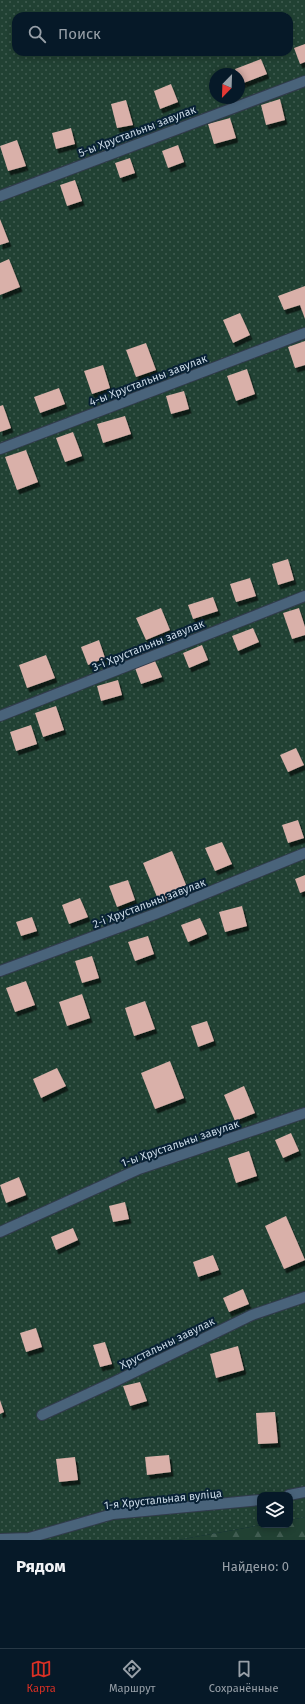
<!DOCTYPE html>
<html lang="ru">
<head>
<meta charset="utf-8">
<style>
	:root { --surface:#061928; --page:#142634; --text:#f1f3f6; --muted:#98a0a8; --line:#273845; --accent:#d93025 }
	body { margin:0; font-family:"Fira Sans",sans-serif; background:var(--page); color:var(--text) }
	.controls { position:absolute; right:12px; bottom:12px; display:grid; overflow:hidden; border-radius:8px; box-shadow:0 2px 6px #0003 }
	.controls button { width:36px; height:36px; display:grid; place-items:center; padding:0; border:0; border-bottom:1px solid var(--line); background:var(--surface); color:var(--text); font:20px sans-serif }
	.compass { position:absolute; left:209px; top:68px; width:36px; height:36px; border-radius:50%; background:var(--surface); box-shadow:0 2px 6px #0003; rotate:203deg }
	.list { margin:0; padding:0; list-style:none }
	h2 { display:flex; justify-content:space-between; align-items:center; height:52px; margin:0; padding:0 16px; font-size:17px }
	h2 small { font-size:13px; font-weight:400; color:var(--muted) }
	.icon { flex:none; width:22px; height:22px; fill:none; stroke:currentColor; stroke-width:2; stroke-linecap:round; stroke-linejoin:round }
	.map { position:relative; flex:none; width:305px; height:1540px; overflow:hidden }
	.search { position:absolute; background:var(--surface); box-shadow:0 2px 6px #0003; left:12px; right:12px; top:12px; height:44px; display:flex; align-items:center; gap:10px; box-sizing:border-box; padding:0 14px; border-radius:12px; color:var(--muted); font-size:15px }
	.sheet { height:108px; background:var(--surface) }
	nav { display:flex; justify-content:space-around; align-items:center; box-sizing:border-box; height:56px; border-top:1px solid var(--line); background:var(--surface); font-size:11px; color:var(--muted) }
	nav a { display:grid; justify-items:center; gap:2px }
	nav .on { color:var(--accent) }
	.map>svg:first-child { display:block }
</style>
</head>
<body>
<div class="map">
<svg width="305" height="1540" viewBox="0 0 305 1540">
	<defs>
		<pattern id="forest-firs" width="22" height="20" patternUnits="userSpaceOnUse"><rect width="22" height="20" fill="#214133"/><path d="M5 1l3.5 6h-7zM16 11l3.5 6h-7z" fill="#405c51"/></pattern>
		<pattern id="garden-dots" width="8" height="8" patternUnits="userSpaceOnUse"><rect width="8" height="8" fill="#214133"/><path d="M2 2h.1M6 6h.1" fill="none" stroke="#405c51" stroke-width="1.8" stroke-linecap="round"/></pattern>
		<filter id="shadow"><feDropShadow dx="2.5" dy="4.5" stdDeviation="0" flood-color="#0009"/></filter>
	</defs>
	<rect width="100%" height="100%" fill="#082135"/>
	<path fill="url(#forest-firs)" d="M 305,1517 L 305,1540 L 178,1540 L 261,1525 L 290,1525 L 290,1520 Z"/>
	<path fill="url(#garden-dots)" fill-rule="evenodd" d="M 0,0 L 305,0 L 305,1517 L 290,1520 L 290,1495 L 260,1495 L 261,1525 L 178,1540 L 0,1540 ZM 16,16 L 289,16 L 289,52 L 16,52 ZM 215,74 L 239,74 L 239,98 L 215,98 Z"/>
	<g fill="#d9b0a9" filter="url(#shadow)">
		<path d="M 305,44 L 305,62 L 300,64 L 294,48 Z"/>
		<path d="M 261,59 L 267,74 L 241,84 L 239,74 L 237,74 L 235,69 Z"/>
		<path d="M 171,84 L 178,102 L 160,109 L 154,91 Z"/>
		<path d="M 280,99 L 285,120 L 266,125 L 261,105 Z"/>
		<path d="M 126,100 L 133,125 L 117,128 L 111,104 Z"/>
		<path d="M 230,118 L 236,138 L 214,144 L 208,124 Z"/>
		<path d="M 71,128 L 75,144 L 56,149 L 52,133 Z"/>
		<path d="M 17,140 L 26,166 L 8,171 L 0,146 Z"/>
		<path d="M 178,145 L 184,162 L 168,168 L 162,151 Z"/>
		<path d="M 130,158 L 135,173 L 120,178 L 115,163 Z"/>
		<path d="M 75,180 L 82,201 L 67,206 L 60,185 Z"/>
		<path d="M 0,219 L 9,242 L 0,245 Z"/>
		<path d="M 9,259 L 20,287 L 0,295 L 0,263 Z"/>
		<path d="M 305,286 L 305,319 L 300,305 L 284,310 L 278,296 Z"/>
		<path d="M 240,313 L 250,335 L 233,343 L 223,320 Z"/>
		<path d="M 305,341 L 305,365 L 295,368 L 288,347 Z"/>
		<path d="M 146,343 L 156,370 L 136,377 L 126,350 Z"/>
		<path d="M 103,365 L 110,388 L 92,394 L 84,371 Z"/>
		<path d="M 247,369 L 255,394 L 236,401 L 227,376 Z"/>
		<path d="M 59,388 L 65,404 L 40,413 L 34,397 Z"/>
		<path d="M 184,391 L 189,409 L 171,414 L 166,396 Z"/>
		<path d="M 3,405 L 11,428 L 0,432 L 0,406 Z"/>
		<path d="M 125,416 L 131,434 L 103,443 L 97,424 Z"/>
		<path d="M 73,432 L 82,456 L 65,462 L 56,438 Z"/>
		<path d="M 26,450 L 38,482 L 17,490 L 5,457 Z"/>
		<path d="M 288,559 L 294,580 L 278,585 L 272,564 Z"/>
		<path d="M 250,578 L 256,596 L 236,602 L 230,584 Z"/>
		<path d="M 213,597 L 218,611 L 193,619 L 188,605 Z"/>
		<path d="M 161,608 L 170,630 L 146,640 L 136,618 Z"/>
		<path d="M 299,608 L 305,627 L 305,635 L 292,639 L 283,613 Z"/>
		<path d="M 253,628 L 259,642 L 238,651 L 232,636 Z"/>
		<path d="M 99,640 L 105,658 L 88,665 L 81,647 Z"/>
		<path d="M 202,645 L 208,660 L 189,668 L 183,653 Z"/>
		<path d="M 46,655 L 55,678 L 27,688 L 19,665 Z"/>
		<path d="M 155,661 L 162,677 L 141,684 L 135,668 Z"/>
		<path d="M 118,680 L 122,695 L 101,701 L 97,686 Z"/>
		<path d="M 56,706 L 64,730 L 43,737 L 35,713 Z"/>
		<path d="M 31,725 L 37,744 L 16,751 L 10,732 Z"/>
		<path d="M 296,748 L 304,765 L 288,772 L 280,755 Z"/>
		<path d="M 298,820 L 304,838 L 288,843 L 282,825 Z"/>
		<path d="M 222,842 L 232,864 L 215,871 L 205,848 Z"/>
		<path d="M 172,851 L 189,892 L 160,904 L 143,863 Z"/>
		<path d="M 305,875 L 305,891 L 300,893 L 295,879 Z"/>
		<path d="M 128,880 L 135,900 L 117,907 L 109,886 Z"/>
		<path d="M 80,898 L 88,917 L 69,924 L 62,905 Z"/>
		<path d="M 242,906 L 247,926 L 225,932 L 219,912 Z"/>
		<path d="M 32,917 L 37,931 L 21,936 L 16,922 Z"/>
		<path d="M 200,918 L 207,934 L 188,942 L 181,925 Z"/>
		<path d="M 148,936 L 154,954 L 135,961 L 128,942 Z"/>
		<path d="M 92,956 L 99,978 L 82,983 L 75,961 Z"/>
		<path d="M 26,981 L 35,1005 L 15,1012 L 6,988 Z"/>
		<path d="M 82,994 L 90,1018 L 67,1026 L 59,1002 Z"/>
		<path d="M 145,1001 L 155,1029 L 134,1036 L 125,1008 Z"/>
		<path d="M 207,1021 L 214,1041 L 198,1047 L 191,1026 Z"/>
		<path d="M 170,1061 L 184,1098 L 155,1109 L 141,1073 Z"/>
		<path d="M 57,1068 L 66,1086 L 41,1098 L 33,1079 Z"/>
		<path d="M 244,1086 L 255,1113 L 235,1121 L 224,1095 Z"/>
		<path d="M 291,1133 L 299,1151 L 283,1158 L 275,1140 Z"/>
		<path d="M 249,1151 L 257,1176 L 236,1183 L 228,1158 Z"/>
		<path d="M 19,1177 L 26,1195 L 6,1203 L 0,1185 Z"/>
		<path d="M 125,1202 L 129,1219 L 113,1222 L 109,1206 Z"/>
		<path d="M 286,1216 L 305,1260 L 284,1269 L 265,1226 Z"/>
		<path d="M 73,1228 L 78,1240 L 56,1250 L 51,1237 Z"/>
		<path d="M 213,1255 L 219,1270 L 198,1277 L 193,1262 Z"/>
		<path d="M 243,1289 L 249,1304 L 229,1312 L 223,1298 Z"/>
		<path d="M 36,1328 L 42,1347 L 26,1352 L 20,1333 Z"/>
		<path d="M 105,1342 L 112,1364 L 100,1367 L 93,1345 Z"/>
		<path d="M 238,1346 L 244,1370 L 216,1378 L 210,1354 Z"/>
		<path d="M 140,1382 L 147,1401 L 130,1406 L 123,1386 Z"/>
		<path d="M 0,1400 L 4,1412 L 0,1414 Z"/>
		<path d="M 275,1412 L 278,1443 L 258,1444 L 256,1413 Z"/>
		<path d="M 169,1455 L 171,1472 L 147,1475 L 145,1457 Z"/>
		<path d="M 75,1457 L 78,1480 L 59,1482 L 56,1459 Z"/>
	</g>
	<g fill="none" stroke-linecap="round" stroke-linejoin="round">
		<defs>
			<g id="lane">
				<path d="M 0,196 L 305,81"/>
				<path d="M 0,449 L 305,333"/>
				<path d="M 0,716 L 305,596"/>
				<path d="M 0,971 L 155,914 L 305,853"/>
				<path d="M 0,1232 L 139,1169 L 305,1113"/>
				<path d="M 42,1415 L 116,1381 L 252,1315 L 305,1297"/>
				<path d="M 289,1495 L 305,1492"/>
				<path d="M 0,1539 L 29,1538 L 113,1514 L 260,1500"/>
			</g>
		</defs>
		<use href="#lane" stroke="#313b4c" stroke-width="12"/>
		<use href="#lane" stroke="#49637a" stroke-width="10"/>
	</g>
	<g text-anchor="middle" stroke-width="4" stroke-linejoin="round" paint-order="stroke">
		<g font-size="11" fill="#cbdae7" stroke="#082135">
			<text transform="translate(137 131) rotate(-21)" y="4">5-ы Хрустальны завулак</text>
			<text transform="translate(148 380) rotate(-21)" y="4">4-ы Хрустальны завулак</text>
			<text transform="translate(148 645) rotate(-22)" y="4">3-і Хрустальны завулак</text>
			<text transform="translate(149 903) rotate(-21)" y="4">2-і Хрустальны завулак</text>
			<text transform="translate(180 1143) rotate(-19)" y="4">1-ы Хрустальны завулак</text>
			<text transform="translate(167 1343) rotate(-26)" y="4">Хрустальны завулак</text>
			<text transform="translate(163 1499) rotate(-6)" y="4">1-я Хрустальная вуліца</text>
		</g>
	</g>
</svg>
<div class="controls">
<button><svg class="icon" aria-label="layers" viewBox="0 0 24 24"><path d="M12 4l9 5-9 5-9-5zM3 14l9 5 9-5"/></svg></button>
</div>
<svg class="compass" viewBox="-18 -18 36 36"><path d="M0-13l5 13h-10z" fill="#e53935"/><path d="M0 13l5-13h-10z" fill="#98a0a8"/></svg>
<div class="search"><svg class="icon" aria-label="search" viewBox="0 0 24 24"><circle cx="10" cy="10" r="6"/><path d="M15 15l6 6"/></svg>Поиск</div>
</div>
<section class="sheet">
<h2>Рядом<small>Найдено: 0</small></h2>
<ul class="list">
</ul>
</section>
<nav>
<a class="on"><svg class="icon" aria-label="map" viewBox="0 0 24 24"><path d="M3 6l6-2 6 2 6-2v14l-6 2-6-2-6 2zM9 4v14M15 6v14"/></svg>Карта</a>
<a><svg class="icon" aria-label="directions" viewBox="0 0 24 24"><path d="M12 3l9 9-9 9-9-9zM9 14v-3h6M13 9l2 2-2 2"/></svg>Маршрут</a>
<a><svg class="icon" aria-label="saved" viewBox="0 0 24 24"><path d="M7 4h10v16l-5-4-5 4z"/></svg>Сохранённые</a>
</nav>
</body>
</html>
